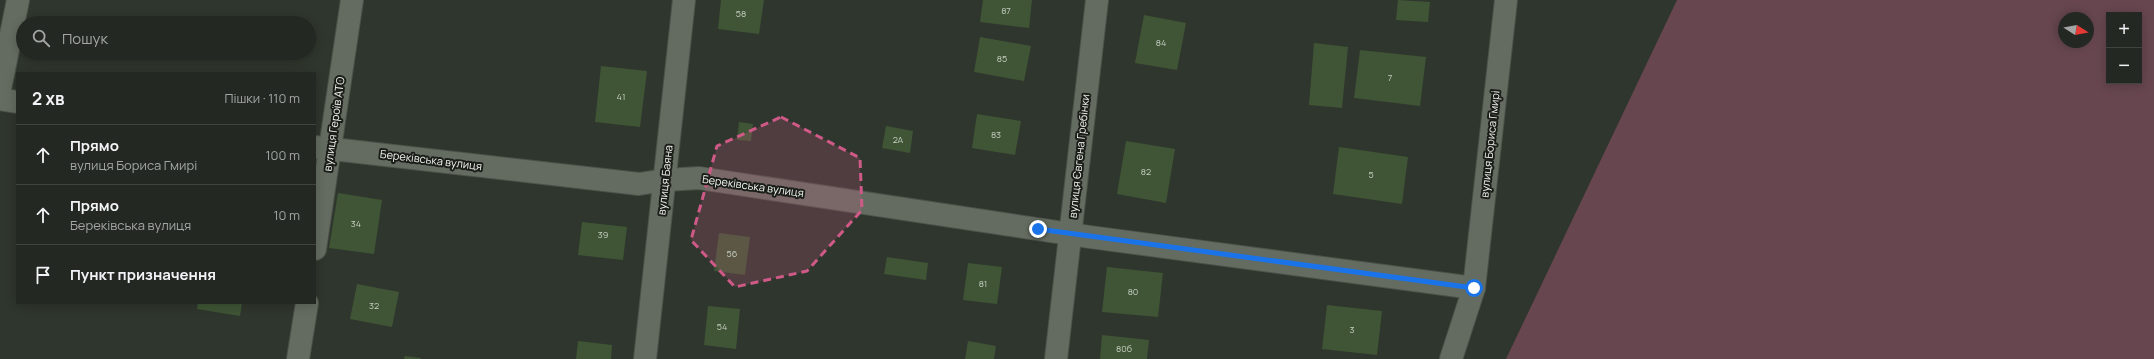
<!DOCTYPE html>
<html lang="uk">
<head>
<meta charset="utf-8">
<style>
	:root { --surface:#232822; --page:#2f342f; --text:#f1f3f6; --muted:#a3a6a5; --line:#404440 }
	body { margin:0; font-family:Manrope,sans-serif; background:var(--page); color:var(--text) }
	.controls { position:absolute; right:12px; top:12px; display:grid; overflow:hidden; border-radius:0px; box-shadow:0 2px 10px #0003 }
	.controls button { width:36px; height:36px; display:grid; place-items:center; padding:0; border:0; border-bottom:1px solid var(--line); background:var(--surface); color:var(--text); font:20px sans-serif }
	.compass { position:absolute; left:2058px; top:12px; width:36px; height:36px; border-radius:50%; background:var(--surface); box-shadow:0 2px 10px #0003; rotate:101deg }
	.stop { position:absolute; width:12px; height:12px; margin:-9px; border:3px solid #1a73e8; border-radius:50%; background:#fff }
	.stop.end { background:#1a73e8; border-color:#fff; box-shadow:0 1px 4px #0008 }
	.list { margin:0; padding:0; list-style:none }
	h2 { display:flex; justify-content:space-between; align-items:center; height:52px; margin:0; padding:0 16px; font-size:17px }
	h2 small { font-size:13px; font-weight:400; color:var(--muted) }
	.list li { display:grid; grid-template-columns:26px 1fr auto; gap:12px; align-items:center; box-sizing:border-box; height:60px; padding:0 16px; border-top:1px solid var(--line) }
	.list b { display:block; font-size:15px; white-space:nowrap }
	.list p { margin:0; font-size:13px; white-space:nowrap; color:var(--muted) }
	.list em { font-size:13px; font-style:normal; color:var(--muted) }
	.icon { flex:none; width:22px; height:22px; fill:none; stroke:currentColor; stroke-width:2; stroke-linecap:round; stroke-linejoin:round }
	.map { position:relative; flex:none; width:2154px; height:359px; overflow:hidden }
	.search { position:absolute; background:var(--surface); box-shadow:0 2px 10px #0003; left:16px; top:16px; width:300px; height:44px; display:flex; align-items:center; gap:10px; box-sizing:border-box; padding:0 14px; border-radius:22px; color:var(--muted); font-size:15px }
	.panel { position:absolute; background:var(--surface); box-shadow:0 2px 10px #0003; left:16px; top:72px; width:300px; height:232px; border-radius:0px }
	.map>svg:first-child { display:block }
</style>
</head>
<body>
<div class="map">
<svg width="2154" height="359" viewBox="0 0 2154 359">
	<rect width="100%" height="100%" fill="#2f362d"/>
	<path fill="#67464f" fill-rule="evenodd" d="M 1677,0 L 2154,0 L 2154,359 L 1506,359 ZM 2109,15 L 2139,15 L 2139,81 L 2109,81 ZM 2064,18 L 2088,18 L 2088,42 L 2064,42 Z"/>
	<g fill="#3f5535">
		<path d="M 721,0 L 764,0 L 759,34 L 718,29 Z"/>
		<path d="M 983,0 L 1032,0 L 1029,28 L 980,22 Z"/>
		<path d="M 1398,0 L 1430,2 L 1428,22 L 1396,20 Z"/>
		<path d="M 1144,15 L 1186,23 L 1177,70 L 1135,63 Z"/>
		<path d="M 980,37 L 1031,46 L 1024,81 L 974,72 Z"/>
		<path d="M 1314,43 L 1348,47 L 1342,108 L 1309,105 Z"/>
		<path d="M 1360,50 L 1426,57 L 1420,106 L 1354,98 Z"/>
		<path d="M 601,66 L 647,71 L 640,127 L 595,122 Z"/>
		<path d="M 977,114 L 1021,121 L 1015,155 L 972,148 Z"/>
		<path d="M 739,122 L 753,124 L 751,141 L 737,140 Z"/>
		<path d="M 886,126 L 913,131 L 910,153 L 882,148 Z"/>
		<path d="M 1126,141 L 1175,149 L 1166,203 L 1117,194 Z"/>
		<path d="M 1339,147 L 1408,157 L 1402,204 L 1333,194 Z"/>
		<path d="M 338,193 L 382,200 L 374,254 L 329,248 Z"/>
		<path d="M 582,222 L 627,227 L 623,260 L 578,255 Z"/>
		<path d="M 719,233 L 750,237 L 745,275 L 714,271 Z"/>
		<path d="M 887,257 L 928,263 L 926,280 L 884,274 Z"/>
		<path d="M 968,263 L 1002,267 L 997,304 L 963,300 Z"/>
		<path d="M 1107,267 L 1163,273 L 1158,317 L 1102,312 Z"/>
		<path d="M 357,284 L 399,292 L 392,327 L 350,319 Z"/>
		<path d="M 198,303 L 242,303 L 240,316 L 197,309 Z"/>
		<path d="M 1327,305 L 1382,311 L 1377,355 L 1322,349 Z"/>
		<path d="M 708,306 L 740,309 L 736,349 L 704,345 Z"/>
		<path d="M 1102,335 L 1149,340 L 1147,359 L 1100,359 Z"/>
		<path d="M 578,341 L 612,345 L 611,359 L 576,359 Z"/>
		<path d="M 968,341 L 996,346 L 994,359 L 965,359 Z"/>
		<path d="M 405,356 L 421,358 L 420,359 L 404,359 Z"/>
	</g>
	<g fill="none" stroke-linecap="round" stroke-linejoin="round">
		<defs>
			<g id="minor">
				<path d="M 0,89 L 18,0"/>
				<path d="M 0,99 L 17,102"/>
				<path d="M 315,147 L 639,184 L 665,180 L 699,178 L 1090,237 L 1474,288"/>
				<path d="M 315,249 L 352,0"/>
				<path d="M 298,359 L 307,303"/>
				<path d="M 645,359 L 684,0"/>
				<path d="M 1056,359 L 1097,0"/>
				<path d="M 1451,359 L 1474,288 L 1506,0"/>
			</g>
		</defs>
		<use href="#minor" stroke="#4c5249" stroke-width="24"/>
		<use href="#minor" stroke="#646c61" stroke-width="22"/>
	</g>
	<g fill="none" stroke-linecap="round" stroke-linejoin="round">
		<path stroke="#1a73e8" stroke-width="5" d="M 1038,229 L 1474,288"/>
	</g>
	<path fill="#d05a87" fill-opacity="0.2" stroke="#d05a87" stroke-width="3" stroke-dasharray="8 5" stroke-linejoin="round" d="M 781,117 L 860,158 L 862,210 L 807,271 L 735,287 L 691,240 L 717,146 Z"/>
	<g text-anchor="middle" stroke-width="4" stroke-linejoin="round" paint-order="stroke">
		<g font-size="9" fill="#c4cdc0">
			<text x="1006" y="14">87</text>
			<text x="741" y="17">58</text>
			<text x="1161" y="46">84</text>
			<text x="1002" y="62">85</text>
			<text x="1390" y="81">7</text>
			<text x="621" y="100">41</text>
			<text x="996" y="138">83</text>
			<text x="898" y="143">2А</text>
			<text x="1146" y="175">82</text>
			<text x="1371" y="178">5</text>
			<text x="356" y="227">34</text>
			<text x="603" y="238">39</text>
			<text x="732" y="257">56</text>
			<text x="983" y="287">81</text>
			<text x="1133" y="295">80</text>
			<text x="374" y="309">32</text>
			<text x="722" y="330">54</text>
			<text x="1352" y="333">3</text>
			<text x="1124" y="352">80б</text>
		</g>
		<g font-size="11" fill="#f0f5ef" stroke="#1a1d18">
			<text transform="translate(334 124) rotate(-82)" y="4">вулиця Героїв АТО</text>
			<text transform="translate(1490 144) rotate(-84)" y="4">вулиця Бориса Гмирі</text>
			<text transform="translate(1079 156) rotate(-84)" y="4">вулиця Євгена Гребінки</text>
			<text transform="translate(431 160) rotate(7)" y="4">Береківська вулиця</text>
			<text transform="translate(665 180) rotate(-84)" y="4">вулиця Баяна</text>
			<text transform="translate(753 186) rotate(8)" y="4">Береківська вулиця</text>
		</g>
	</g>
</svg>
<div class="controls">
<button>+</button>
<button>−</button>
</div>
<svg class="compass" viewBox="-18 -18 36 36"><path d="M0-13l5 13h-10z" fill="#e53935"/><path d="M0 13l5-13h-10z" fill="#a3a6a5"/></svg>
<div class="stop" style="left:1474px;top:288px"></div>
<div class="stop end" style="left:1038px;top:229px"></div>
<div class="search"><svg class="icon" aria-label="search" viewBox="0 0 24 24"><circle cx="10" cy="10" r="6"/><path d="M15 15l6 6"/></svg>Пошук</div>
<section class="panel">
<h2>2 хв<small>Пішки · 110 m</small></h2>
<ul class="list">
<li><svg class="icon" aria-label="ahead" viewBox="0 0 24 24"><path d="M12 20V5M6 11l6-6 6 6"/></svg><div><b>Прямо</b><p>вулиця Бориса Гмирі</p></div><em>100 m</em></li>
<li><svg class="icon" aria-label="ahead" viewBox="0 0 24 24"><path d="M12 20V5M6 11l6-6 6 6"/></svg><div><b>Прямо</b><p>Береківська вулиця</p></div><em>10 m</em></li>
<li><svg class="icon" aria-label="arrive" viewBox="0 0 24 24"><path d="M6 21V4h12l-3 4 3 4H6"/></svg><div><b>Пункт призначення</b></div></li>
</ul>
</section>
</div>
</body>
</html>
